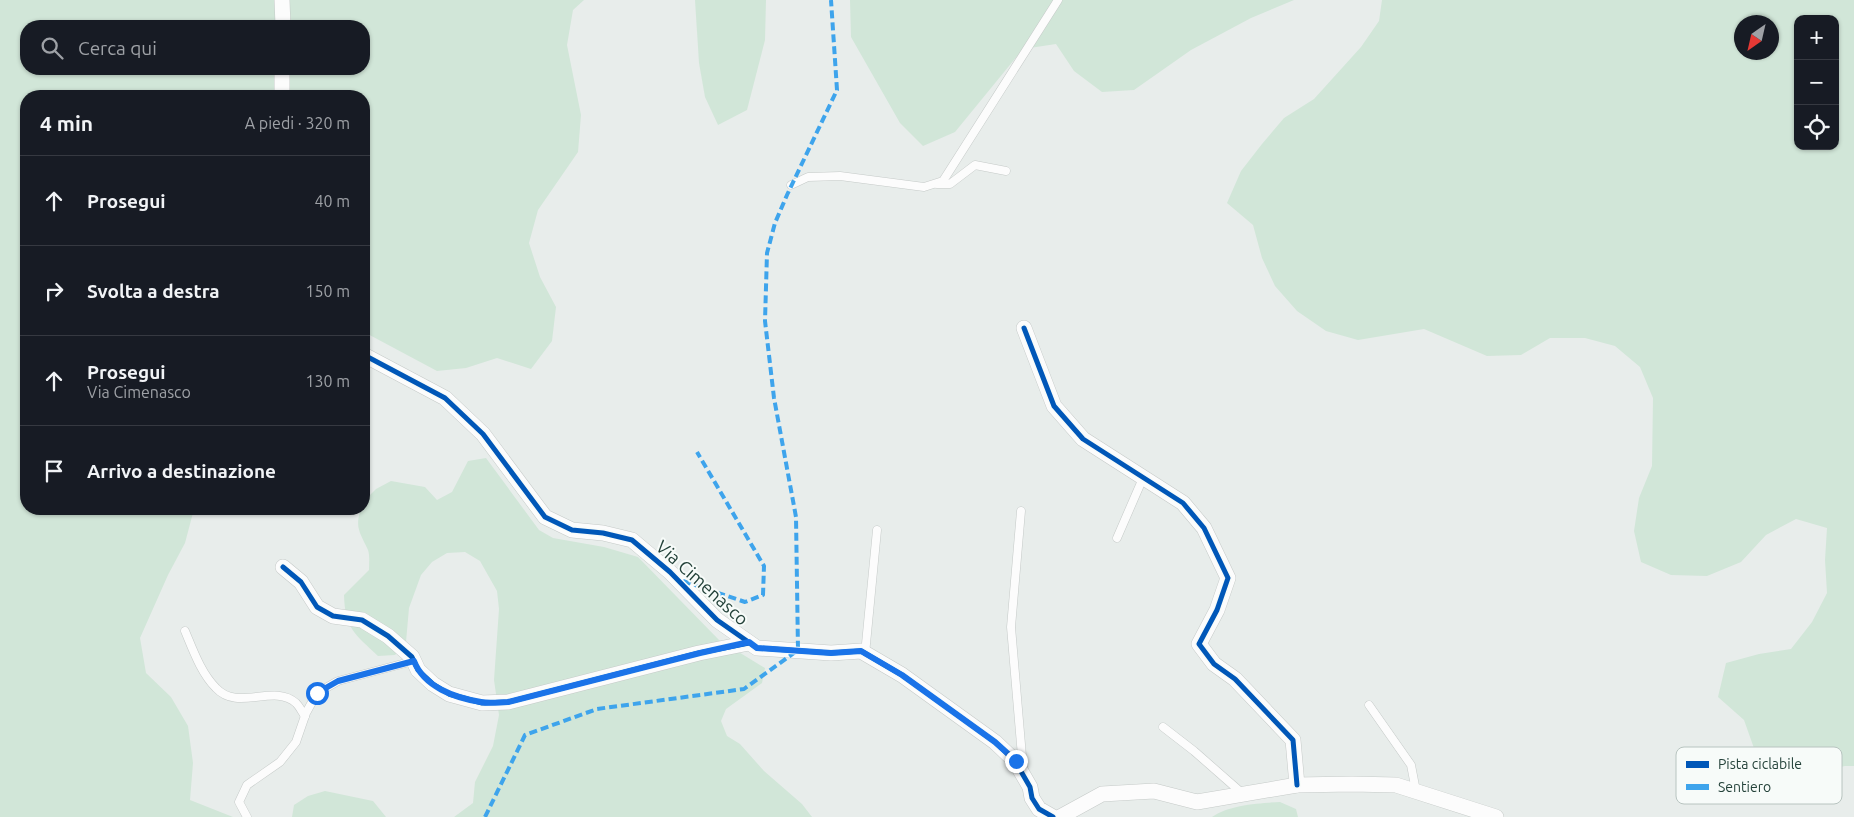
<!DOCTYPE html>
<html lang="it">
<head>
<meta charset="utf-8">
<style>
	:root { --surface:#171b24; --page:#20242c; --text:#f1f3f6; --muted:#9ea1a6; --line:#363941 }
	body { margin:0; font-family:Ubuntu,sans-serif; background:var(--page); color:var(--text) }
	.controls { position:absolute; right:15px; top:15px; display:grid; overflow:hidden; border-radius:10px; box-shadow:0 1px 4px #0004 }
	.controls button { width:45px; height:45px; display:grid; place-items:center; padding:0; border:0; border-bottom:1px solid var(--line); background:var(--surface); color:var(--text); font:25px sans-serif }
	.compass { position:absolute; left:1734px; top:15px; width:45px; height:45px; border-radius:50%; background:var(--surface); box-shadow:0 1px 4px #0004; rotate:214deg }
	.stop { position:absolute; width:15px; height:15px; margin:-11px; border:4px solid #1a73e8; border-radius:50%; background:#fff }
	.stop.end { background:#1a73e8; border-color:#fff; box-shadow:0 1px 5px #0008 }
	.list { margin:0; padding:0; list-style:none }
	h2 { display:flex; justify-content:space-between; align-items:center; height:65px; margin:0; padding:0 20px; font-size:21px }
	h2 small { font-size:16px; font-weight:400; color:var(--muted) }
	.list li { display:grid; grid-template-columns:32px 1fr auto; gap:15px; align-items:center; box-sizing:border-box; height:90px; padding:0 20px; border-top:1px solid var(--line) }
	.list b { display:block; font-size:19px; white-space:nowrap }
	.list p { margin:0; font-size:16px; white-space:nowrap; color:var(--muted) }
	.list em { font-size:16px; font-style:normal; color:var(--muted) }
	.icon { flex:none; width:28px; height:28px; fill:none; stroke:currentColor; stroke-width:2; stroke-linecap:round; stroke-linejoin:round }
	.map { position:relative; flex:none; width:1854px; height:817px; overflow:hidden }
	.search { position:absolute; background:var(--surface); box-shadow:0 1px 4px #0004; left:20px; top:20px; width:350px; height:55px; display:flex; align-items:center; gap:12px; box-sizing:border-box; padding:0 18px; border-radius:20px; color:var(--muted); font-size:19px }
	.panel { position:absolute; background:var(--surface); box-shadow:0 1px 4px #0004; left:20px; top:90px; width:350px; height:425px; border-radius:20px }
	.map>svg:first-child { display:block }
</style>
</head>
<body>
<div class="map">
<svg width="1854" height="817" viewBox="0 0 1854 817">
	<rect width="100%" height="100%" fill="#e8edeb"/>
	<g fill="#d1e6d8" fill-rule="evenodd">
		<path d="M 0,0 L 584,0 L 573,10 L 567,45 L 581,115 L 578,152 L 538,210 L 529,243 L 540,277 L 556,307 L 552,341 L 531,369 L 497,358 L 466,368 L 437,371 L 364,332 L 364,96 L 26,96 L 26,509 L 194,509 L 185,543 L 168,575 L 140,638 L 146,673 L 171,697 L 188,726 L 193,763 L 190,800 L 233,817 L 0,817 ZM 26,26 L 364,26 L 364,69 L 26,69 Z"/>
		<path d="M 695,0 L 766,0 L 765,40 L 747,110 L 718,125 L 705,97 L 699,63 Z"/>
		<path d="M 850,0 L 1294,0 L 1251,18 L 1191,50 L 1134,90 L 1102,92 L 1074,71 L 1056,44 L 1023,49 L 955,132 L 923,146 L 900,123 L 851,37 Z"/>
		<path d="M 1382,0 L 1854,0 L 1854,766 L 1845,766 L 1813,773 L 1779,772 L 1755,751 L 1744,720 L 1718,697 L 1726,663 L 1759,654 L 1791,649 L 1812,622 L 1827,593 L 1825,560 L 1827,528 L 1796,519 L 1766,535 L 1741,562 L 1707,576 L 1671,575 L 1641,562 L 1634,531 L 1639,498 L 1652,466 L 1653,398 L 1640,367 L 1615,346 L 1585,338 L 1550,338 L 1521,355 L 1487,356 L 1424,329 L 1358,340 L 1326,331 L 1297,311 L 1275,286 L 1262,258 L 1253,225 L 1227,203 L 1241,171 L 1262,144 L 1284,118 L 1314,99 L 1361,47 L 1379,21 ZM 1798,19 L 1835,19 L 1835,146 L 1798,146 ZM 1742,22 L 1772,22 L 1772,52 L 1742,52 Z"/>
		<path d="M 486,458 L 539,530 L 553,538 L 604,547 L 638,557 L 719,640 L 765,668 L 762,683 L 726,709 L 721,721 L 727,736 L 740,744 L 764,771 L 802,804 L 812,817 L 454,817 L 473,803 L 475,782 L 493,746 L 499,715 L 494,680 L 499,609 L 497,591 L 480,561 L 465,552 L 447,553 L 432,562 L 421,575 L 409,608 L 406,642 L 395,655 L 378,656 C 355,634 345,629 344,595 L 369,570 C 369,564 370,556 368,550 C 361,534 354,528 361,509 L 364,509 L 364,501 L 376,489 L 391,481 L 425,487 L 437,500 L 452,492 L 468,461 Z"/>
		<path d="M 325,791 L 373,801 L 386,817 L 292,817 L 294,805 L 308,796 Z"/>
		<path d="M 1280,802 L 1296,809 L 1298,817 L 1212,817 C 1228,805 1260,803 1280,802 Z"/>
	</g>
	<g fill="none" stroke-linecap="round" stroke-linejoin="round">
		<defs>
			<g id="lane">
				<path d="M 937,184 L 950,184 L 975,165 L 1006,171"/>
				<path d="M 791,185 L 808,177 L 840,176 L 924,187 L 943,181 L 1058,0"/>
				<path d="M 1021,511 L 1011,627 L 1023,768"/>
				<path d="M 1117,538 L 1143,478"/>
				<path d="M 185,631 C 193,650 201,673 216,688 C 238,712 274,683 296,703 C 300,707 302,712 305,716"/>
				<path d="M 865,654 L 877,530"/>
				<path d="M 1369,705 L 1411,765 L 1416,791"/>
				<path d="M 1163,727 L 1194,751 L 1243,794"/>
				<path d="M 247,817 L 239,802 L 247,785 L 280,762 L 296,742 L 306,713 L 317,693 L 338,681 L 413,661"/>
			</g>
			<g id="street">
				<path d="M 282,0 L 283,26"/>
				<path d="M 282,96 L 282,69"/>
				<path d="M 1024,328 L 1054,406 L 1083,439 L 1183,503 L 1204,528 L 1228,578 L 1217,610 L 1199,644 L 1214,664 L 1235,679 L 1293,740 L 1297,785"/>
				<path d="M 364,355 L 445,398 L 483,434 L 545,517 L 572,530 L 603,533 L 632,540 L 670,572 L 717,620 L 757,648 L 831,653 L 861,651 L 902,675 L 995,742 L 1015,761 L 1030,787 L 1032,798 L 1039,809 L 1053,817"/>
				<path d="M 283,567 L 301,582 L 317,607 L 333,616 L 362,620 L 388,636 L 412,657 L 418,670 L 433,684 L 449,694 L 482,703 L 508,702 L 699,653 L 749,643"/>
				<path d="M 1060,817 L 1102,794 L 1154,791 L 1197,802 L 1297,785 L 1352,784 L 1396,785 L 1496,817"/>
			</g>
		</defs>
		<use href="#lane" stroke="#c5cac8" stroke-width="9"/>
		<use href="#street" stroke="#c5cac8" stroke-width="16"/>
		<use href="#lane" stroke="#fcfcfc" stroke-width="8"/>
		<use href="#street" stroke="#fcfcfc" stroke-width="15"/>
		<g stroke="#3ea4ec" stroke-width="4" stroke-dasharray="8 4" stroke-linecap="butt">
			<path d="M 683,581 L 745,602 L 763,595 L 764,566 L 697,452"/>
			<path d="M 485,817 L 525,735 L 597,709 L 744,689 L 798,650 L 796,517 L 774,398 L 765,321 L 767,253 L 775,223 L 787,195 L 837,90 L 831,0"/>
		</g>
		<defs>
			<g id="cycleway">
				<path d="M 1024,328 L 1054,406 L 1083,439 L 1183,503 L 1204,528 L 1228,578 L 1217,610 L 1199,644 L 1214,664 L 1235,679 L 1293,740 L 1297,785"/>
				<path d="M 364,355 L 445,398 L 483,434 L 545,517 L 572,530 L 603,533 L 632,540 L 670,572 L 717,620 L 757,648 L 831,653 L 861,651 L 902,675 L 995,742 L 1015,761 L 1030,787 L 1032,798 L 1039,809 L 1053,817"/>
				<path d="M 283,567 L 301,582 L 317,607 L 333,616 L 362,620 L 388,636 L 412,657 L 418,670 L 433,684 L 449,694 L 482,703 L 508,702 L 699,653 L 749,643"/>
			</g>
		</defs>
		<use href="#cycleway" stroke="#f7fbf9" stroke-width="8"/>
		<use href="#cycleway" stroke="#0057b8" stroke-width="5"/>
	</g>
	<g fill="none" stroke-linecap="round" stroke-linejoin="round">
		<path stroke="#1a73e8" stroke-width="6" d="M 317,693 L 338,681 L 414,661 C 424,687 455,698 481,702 C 490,704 500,702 508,702 L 700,653 L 749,642 L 757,648 L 831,653 L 861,651 L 902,675 L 995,742 L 1016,761"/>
	</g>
	<g text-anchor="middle" stroke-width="4" stroke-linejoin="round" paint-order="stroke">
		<g font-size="18" fill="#24423a" stroke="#f7fbf9">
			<text transform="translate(702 583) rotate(42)" y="6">Via Cimenasco</text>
		</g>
	</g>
	<rect x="1676" y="747" width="166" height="57" rx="8" fill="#f7fbf9" stroke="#b8c4c0" stroke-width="1"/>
	<rect x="1686" y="761" width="23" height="7" fill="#0057b8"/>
	<rect x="1686" y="784" width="23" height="6" fill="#3ea4ec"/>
	<g font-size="14" fill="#24423a">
		<text x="1718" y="769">Pista ciclabile</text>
		<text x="1718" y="792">Sentiero</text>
	</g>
</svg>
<div class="controls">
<button>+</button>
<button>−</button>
<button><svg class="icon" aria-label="locate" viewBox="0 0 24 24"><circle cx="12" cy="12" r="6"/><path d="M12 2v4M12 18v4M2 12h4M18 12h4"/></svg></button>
</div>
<svg class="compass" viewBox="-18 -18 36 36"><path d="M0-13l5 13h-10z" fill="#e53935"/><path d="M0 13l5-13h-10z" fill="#9ea1a6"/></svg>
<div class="stop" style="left:317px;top:693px"></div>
<div class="stop end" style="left:1016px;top:761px"></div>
<div class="search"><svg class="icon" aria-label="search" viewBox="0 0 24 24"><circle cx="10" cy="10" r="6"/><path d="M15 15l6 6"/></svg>Cerca qui</div>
<section class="panel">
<h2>4 min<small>A piedi · 320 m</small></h2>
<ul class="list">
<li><svg class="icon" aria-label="ahead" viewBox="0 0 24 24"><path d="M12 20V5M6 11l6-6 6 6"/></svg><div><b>Prosegui</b></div><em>40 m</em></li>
<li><svg class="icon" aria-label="right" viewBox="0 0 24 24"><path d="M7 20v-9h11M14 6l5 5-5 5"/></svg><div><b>Svolta a destra</b></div><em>150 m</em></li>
<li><svg class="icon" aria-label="ahead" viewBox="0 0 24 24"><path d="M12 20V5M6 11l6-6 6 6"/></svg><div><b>Prosegui</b><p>Via Cimenasco</p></div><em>130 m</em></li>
<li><svg class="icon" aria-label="arrive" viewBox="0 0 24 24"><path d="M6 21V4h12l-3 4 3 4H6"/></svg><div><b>Arrivo a destinazione</b></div></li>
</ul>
</section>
</div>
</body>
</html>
